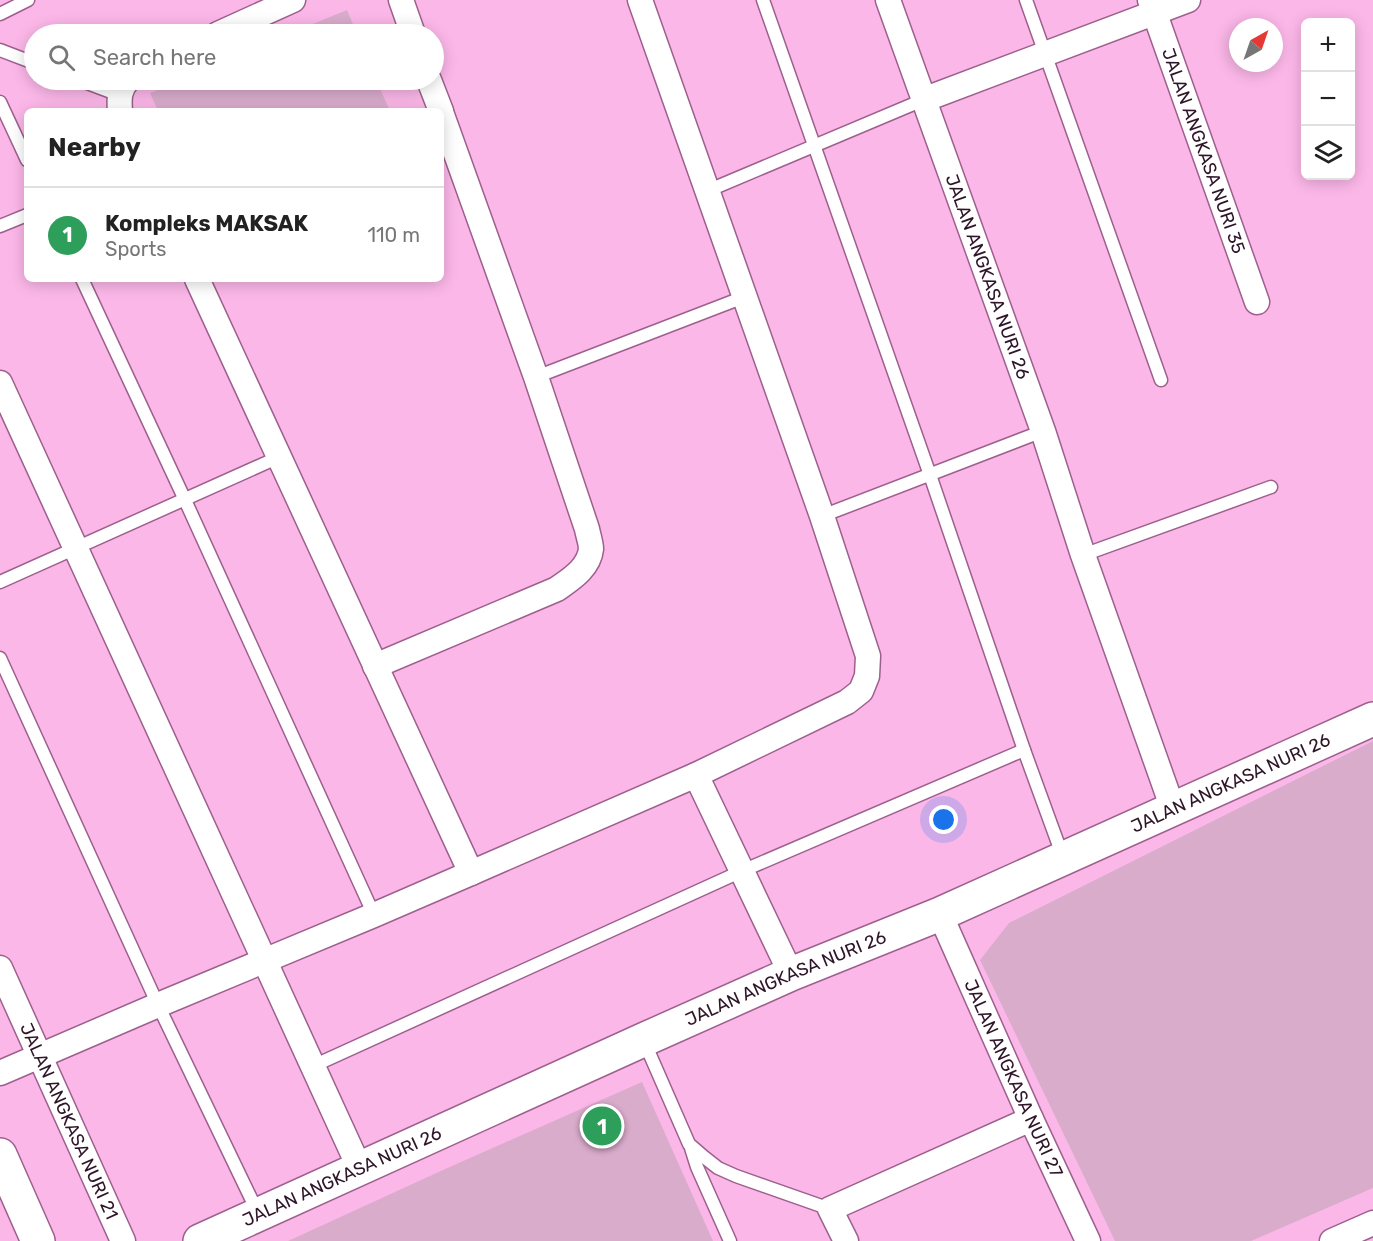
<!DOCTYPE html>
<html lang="en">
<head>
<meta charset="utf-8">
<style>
	:root { --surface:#fff; --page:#f2f2f2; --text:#222; --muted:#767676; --line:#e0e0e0; --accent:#00673d }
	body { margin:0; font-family:Rubik,sans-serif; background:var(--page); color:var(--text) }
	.controls { position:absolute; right:18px; top:18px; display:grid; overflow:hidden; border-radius:9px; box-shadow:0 3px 15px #0003 }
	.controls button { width:54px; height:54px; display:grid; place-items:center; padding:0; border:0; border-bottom:2px solid var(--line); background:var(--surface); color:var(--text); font:30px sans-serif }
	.compass { position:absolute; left:1229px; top:18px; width:54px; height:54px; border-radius:50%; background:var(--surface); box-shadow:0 3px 15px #0003; rotate:40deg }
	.you { position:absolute; left:944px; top:820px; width:21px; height:21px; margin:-15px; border:4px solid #fff; border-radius:50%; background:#1a73e8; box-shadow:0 0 0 9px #1a73e833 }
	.badge { display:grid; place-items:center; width:39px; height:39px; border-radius:50%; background:var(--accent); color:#fff; font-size:20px; font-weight:700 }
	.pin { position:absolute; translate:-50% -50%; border:3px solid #fff; box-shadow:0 2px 6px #0006 }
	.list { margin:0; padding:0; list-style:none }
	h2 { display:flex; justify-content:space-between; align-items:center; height:78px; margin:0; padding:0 24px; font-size:26px }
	h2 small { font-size:20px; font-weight:400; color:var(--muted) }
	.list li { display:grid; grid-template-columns:39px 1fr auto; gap:18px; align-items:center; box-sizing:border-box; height:96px; padding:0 24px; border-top:2px solid var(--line) }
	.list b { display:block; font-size:22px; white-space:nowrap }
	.list p { margin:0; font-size:20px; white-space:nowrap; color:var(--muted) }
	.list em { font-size:20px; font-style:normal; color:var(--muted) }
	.icon { flex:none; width:33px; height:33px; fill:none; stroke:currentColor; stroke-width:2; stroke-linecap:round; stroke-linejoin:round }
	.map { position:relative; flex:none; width:1373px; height:1241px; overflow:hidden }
	.search { position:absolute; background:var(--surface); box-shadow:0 3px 15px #0003; left:24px; top:24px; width:420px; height:66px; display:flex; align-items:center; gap:15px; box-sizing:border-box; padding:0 21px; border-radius:33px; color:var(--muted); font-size:22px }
	.panel { position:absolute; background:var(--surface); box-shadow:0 3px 15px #0003; left:24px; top:108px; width:420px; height:174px; border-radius:9px }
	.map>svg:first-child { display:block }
</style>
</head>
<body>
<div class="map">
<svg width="1373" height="1241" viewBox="0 0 1373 1241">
	<rect width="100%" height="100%" fill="#fbb7e8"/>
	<g fill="#daaccc">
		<path d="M 347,10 L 357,34 L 288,34 Z"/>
		<path d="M 182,80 L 376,80 L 390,111 L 158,111 L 150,93 Z"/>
		<path d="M 1373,741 L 1373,1188 L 1251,1241 L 1115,1241 L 980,960 L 1009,923 Z"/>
		<path d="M 642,1082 L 713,1241 L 288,1241 L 443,1170 Z"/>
	</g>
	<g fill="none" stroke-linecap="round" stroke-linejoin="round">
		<defs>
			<g id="lane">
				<path d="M 763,0 L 930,475 L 1024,750 L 1063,857"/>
				<path d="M 1026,0 L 1161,380"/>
				<path d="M 0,14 L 28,0"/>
				<path d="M 0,50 L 34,63"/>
				<path d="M 79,80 L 119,95"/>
				<path d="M 0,102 L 27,160"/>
				<path d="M 707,191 L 923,100"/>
				<path d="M 0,226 L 27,215"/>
				<path d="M 82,279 L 185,500 L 374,915"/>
				<path d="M 536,377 L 744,297"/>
				<path d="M 822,516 L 1043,431"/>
				<path d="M 1083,555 L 1271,487"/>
				<path d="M 0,582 L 279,457"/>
				<path d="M 0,658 L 158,1005 L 258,1213"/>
				<path d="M 644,1041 L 689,1144 L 704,1157 L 718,1168 L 736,1176 L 830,1209"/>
				<path d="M 313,1066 L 742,871 L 1024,750"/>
				<path d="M 691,1148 L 697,1167 L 730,1241"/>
			</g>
			<g id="street">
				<path d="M 401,0 L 413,34"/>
				<path id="s1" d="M 888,0 L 1043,431 L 1083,555 L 1173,809"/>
				<path id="s2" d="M 1150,0 L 1257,302"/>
				<path d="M 218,34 L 293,0"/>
				<path d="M 429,80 L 441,111"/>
				<path d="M 923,100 L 1188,0"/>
				<path d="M 120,111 C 119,99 119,89 128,80"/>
				<path d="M 197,279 L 471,873"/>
				<path d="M 0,383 L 359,1167"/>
				<path d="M 375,666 L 557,589 C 571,579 589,568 591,549 C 591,543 588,535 587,529 L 536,377 L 441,112"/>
				<path d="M 696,775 L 791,974"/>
				<path id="s3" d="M 940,914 L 1031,1119 L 1088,1241"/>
				<path id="s4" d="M 0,968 L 123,1241"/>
				<path d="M 0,1073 L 158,1005 L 374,915 L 471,873 L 696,775 L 847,702 L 861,691 L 867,676 L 868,656 L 822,516 L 640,0"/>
				<path d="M 846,1241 L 830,1209 L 1031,1119"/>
				<path d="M 1332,1241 L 1373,1223"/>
			</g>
			<g id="secondary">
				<path d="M 0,1155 L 38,1241"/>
				<path id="s5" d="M 200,1241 L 643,1040 L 791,974 L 940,914 L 1373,719"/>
			</g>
		</defs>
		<use href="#lane" stroke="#9d608d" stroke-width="15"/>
		<use href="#street" stroke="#9d608d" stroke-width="27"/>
		<use href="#secondary" stroke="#9d608d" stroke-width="36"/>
		<use href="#lane" stroke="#fff" stroke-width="12"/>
		<use href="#street" stroke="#fff" stroke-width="24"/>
		<use href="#secondary" stroke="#fff" stroke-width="33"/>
	</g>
	<g text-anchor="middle" stroke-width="6" stroke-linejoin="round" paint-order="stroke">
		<g font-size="18" fill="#2e1528" stroke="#f8cfec">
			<text dy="6" stroke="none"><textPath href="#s2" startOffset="160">JALAN ANGKASA NURI 35</textPath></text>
			<text dy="6" stroke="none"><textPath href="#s1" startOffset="294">JALAN ANGKASA NURI 26</textPath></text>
			<text dy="6" stroke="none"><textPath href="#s5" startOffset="1128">JALAN ANGKASA NURI 26</textPath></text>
			<text dy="6" stroke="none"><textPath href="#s5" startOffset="642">JALAN ANGKASA NURI 26</textPath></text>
			<text dy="6" stroke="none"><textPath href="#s3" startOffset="180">JALAN ANGKASA NURI 27</textPath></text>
			<text dy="6" stroke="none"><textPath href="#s4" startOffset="168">JALAN ANGKASA NURI 21</textPath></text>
			<text dy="6" stroke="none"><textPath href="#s5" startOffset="156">JALAN ANGKASA NURI 26</textPath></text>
		</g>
	</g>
</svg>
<div class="controls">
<button>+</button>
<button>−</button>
<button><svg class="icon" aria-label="layers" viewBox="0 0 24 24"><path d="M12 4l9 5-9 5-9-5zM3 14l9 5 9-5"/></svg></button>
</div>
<svg class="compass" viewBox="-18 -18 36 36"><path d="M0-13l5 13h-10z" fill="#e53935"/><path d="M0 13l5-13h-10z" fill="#767676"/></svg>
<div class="you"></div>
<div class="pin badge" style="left:602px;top:1126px;background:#2e9e5b">1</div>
<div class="search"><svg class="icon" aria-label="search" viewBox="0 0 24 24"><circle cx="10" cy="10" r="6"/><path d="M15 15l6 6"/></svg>Search here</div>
<section class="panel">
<h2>Nearby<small></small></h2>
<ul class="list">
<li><span class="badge" style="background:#2e9e5b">1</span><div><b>Kompleks MAKSAK</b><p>Sports</p></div><em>110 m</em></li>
</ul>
</section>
</div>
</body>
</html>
